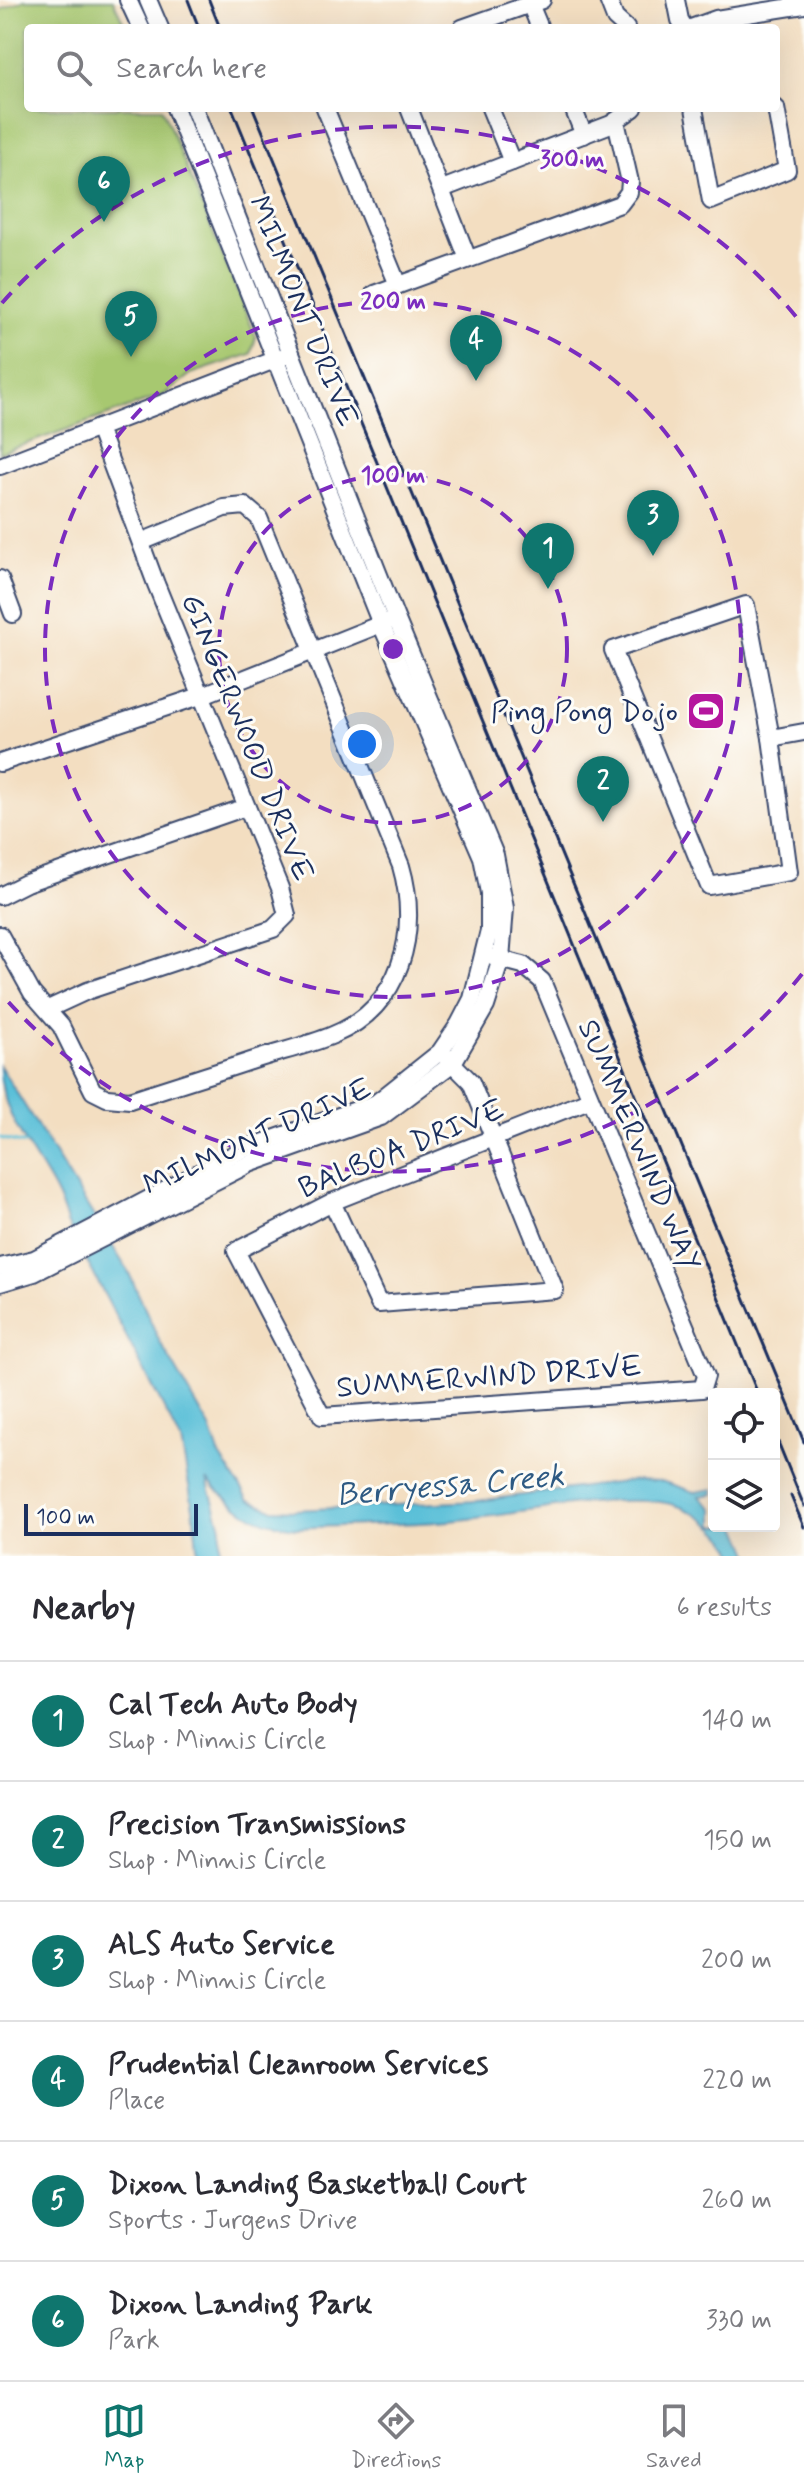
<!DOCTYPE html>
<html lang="en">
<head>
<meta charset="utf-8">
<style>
	:root { --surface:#fff; --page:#f2f2f3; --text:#2b2b33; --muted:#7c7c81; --line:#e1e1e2; --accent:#0f766e }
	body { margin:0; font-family:Mynerve,sans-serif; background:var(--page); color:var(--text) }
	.controls { position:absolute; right:24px; bottom:24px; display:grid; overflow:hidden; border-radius:8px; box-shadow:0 8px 32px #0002 }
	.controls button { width:72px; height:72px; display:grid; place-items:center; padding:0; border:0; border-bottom:2px solid var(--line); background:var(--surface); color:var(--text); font:40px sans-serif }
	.scale { position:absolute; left:24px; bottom:20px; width:174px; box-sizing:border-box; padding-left:8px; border:4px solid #1b2f5e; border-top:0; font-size:22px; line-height:28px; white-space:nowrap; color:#1b2f5e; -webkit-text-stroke:6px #fdfcf7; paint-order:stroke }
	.you { position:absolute; left:362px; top:744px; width:28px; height:28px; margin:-20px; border:6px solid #fff; border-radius:50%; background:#1a73e8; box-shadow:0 0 0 12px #1a73e833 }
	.badge { display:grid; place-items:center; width:52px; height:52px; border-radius:50%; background:var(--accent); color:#fff; font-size:26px; font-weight:700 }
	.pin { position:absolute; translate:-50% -66px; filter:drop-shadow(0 2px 4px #0008) }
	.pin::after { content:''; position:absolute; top:42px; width:28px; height:24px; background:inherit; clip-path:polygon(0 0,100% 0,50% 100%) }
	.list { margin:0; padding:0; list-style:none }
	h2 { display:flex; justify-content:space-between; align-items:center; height:104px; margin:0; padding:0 32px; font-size:34px }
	h2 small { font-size:26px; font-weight:400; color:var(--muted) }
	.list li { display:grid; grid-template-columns:52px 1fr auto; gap:24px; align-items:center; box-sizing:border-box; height:120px; padding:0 32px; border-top:2px solid var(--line) }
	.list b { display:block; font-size:30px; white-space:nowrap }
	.list p { margin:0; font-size:26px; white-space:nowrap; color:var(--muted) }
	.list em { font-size:26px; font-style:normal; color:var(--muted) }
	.icon { flex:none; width:44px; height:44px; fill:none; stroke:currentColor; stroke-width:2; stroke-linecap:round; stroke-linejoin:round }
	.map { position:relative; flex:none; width:804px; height:1556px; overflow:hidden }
	.search { position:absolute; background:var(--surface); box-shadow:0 8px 32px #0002; left:24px; right:24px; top:24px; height:88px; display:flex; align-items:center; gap:20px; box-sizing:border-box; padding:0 28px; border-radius:8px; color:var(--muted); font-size:30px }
	.sheet { height:824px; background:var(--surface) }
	nav { display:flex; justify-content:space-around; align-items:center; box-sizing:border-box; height:112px; border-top:2px solid var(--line); background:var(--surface); font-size:22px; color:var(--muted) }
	nav a { display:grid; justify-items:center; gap:4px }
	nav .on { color:var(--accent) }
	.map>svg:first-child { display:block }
</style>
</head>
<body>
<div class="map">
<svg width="804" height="1556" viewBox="0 0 804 1556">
	<rect width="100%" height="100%" fill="#fdfcf7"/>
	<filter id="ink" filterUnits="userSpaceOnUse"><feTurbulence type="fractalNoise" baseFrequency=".0125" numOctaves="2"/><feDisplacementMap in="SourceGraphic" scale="16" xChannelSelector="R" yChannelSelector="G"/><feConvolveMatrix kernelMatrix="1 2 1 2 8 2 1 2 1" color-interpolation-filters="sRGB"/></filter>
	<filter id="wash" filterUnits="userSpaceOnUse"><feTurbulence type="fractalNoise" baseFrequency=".006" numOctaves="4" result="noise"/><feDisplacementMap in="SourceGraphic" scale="32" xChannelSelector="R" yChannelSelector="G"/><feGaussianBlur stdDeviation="1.8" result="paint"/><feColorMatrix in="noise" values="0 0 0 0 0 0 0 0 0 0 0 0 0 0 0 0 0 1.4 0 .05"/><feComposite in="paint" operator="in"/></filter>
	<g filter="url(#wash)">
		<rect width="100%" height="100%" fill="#f3dec1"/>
		<path fill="#a7c870" stroke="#617c67" stroke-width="2" d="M 25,0 L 113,0 L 126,28 L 28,28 L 28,108 L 162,108 L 256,337 L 251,354 L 191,374 L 164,395 L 0,453 L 0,10 Z"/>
		<path fill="#5abfd8" stroke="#3a779b" stroke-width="2" d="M 0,1066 L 128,1271 L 160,1342 L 210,1428 L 219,1454 L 249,1500 L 272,1509 L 294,1510 L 477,1501 L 638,1480 L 661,1481 L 695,1492 L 714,1489 L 714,1494 L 699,1496 L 714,1509 L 714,1526 L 738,1526 L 751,1556 L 736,1556 C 724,1529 690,1505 660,1502 C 586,1495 509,1518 436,1522 C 389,1525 343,1525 296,1528 C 254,1523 236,1509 207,1480 L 221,1527 L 219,1556 L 198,1556 L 193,1508 L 181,1441 L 67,1223 C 53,1166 0,1130 0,1066 Z"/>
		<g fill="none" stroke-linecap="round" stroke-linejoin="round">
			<path stroke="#5abfd8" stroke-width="3" d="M 0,1138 L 25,1144"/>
		</g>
	</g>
	<g filter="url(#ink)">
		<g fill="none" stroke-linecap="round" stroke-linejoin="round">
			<defs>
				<g id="minor">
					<path d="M 128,0 L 141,28"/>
					<path d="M 148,0 L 160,28"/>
					<path d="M 608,0 L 615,18 L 626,28"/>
					<path d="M 676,0 L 680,20 L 685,28"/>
					<path d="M 530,4 L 540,28"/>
					<path d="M 462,28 L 542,0"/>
					<path d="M 691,28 L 716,19 L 804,5"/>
					<path d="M 325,108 L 398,285"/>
					<path d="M 409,108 L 468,259"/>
					<path d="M 490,108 L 512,162"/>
					<path d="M 573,108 L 584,135"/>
					<path d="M 694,108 L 711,201 L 787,170 L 776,108"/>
					<path d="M 442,189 L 611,124 L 634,108"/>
					<path d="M 374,294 L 620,204 L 629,192 L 630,182 L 616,121"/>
					<path d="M 0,466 L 285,356"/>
					<path d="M 0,579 L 13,614"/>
					<path d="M 746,605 L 771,738 L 789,872 L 709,886 L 613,650 Z"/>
					<path d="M 771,738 L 804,732"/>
					<path d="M 0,763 L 203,695 L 391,620"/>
					<path d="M 0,896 L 26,883 L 246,807"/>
					<path d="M 0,935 L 32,993 L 61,1026 L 93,1091 L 107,1098 L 130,1100 C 172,1086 215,1073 257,1059 C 282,1051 309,1045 333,1035 C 402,1007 420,931 401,866 L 259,518 L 245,506 L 224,508 L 141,542"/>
					<path d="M 492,957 L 523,965 L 542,981 L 706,1376 L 702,1389 L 322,1416 L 236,1251 L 332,1202 L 589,1100"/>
					<path d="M 48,1009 L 87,991 L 273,929 L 287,915 L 280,888 L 156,584 L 98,428"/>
					<path d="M 332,1202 L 379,1304 L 555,1290 L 471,1082 L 445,1056"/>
					<path d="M 0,1267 L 34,1259 L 242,1150 L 376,1103 L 440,1052 L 459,1024 L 472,999 L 489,931 L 489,893 L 482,857 L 381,624 L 175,108"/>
					<path d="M 0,1283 L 34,1273 L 249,1164 L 381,1117 L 453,1063 L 486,1006 L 501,959 L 505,908 L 495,855 L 396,618 L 194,108"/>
				</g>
			</defs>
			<use href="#minor" stroke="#3b496d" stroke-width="20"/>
			<use href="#minor" stroke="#fff" stroke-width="16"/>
			<g stroke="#1b2f5e" stroke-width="3">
				<path d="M 188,0 L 199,28"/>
				<path d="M 209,0 L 220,28"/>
				<path d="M 232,108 L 758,1394"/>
				<path d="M 253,108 L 804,1442"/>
				<path d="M 774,1432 L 804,1506"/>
				<path d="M 791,1496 L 804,1527"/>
			</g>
		</g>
	</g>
	<g fill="none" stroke="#7b2cbf" stroke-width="4" stroke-dasharray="14 10">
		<circle cx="393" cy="649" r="174"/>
		<circle cx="393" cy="649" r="348"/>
		<path d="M802 974A522 522 0 0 1 2 995M2 303A522 522 0 0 1 802 324"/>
	</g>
	<defs>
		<symbol id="stadium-square" viewBox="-11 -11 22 22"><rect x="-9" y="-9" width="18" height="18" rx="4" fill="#b5179e" stroke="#fdfcf7"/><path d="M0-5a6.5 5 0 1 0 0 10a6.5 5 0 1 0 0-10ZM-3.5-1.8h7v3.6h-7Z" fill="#fff"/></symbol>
	</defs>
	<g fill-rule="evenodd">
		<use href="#stadium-square" x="684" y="689" width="44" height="44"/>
	</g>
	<g text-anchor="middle" stroke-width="6" stroke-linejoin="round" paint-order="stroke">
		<g font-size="30" fill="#1b2f5e" stroke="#fdfcf7">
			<text transform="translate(304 311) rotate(68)" y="10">MILMONT DRIVE</text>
			<text transform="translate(248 737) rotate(68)" y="10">GINGERWOOD DRIVE</text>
			<text transform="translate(257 1136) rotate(-24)" y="10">MILMONT DRIVE</text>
			<text transform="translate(640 1145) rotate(67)" y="10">SUMMERWIND WAY</text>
			<text transform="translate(401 1148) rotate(-22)" y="10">BALBOA DRIVE</text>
			<text transform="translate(489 1376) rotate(-4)" y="10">SUMMERWIND DRIVE</text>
		</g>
		<g font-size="30" fill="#1b2f5e" stroke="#fdfcf7" text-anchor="end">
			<text x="678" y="721">Ping Pong Dojo</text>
		</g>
		<g font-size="32" font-style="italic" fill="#2e5a83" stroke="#fdfcf7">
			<text transform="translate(450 1484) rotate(-5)" y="11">Berryessa Creek</text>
		</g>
	</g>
	<circle cx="393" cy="649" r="12" fill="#7b2cbf" stroke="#fdfcf7" stroke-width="4"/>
	<g font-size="24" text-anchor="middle" font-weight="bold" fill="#7b2cbf" stroke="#fdfcf7" stroke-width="6" stroke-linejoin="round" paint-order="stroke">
		<text x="572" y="167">300 m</text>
		<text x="393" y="309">200 m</text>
		<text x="393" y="483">100 m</text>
	</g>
</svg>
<div class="controls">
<button><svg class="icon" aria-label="locate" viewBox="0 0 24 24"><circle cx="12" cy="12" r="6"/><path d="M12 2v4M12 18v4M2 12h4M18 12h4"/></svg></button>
<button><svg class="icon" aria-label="layers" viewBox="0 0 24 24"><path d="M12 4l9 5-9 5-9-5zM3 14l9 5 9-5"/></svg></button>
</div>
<div class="scale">100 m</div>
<div class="you"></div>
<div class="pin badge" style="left:548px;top:589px">1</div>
<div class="pin badge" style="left:603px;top:822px">2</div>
<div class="pin badge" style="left:653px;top:556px">3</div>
<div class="pin badge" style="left:476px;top:381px">4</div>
<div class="pin badge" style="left:131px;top:357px">5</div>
<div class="pin badge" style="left:104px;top:222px">6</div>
<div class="search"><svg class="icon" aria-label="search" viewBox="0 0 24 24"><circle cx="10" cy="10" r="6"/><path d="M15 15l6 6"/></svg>Search here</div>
</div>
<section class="sheet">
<h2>Nearby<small>6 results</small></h2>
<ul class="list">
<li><span class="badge">1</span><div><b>Cal Tech Auto Body</b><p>Shop · Minnis Circle</p></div><em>140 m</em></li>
<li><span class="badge">2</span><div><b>Precision Transmissions</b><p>Shop · Minnis Circle</p></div><em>150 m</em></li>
<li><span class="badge">3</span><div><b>ALS Auto Service</b><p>Shop · Minnis Circle</p></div><em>200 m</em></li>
<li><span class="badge">4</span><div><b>Prudential Cleanroom Services</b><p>Place</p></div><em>220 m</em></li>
<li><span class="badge">5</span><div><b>Dixon Landing Basketball Court</b><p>Sports · Jurgens Drive</p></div><em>260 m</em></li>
<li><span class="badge">6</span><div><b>Dixon Landing Park</b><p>Park</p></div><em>330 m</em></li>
</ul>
</section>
<nav>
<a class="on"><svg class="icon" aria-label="map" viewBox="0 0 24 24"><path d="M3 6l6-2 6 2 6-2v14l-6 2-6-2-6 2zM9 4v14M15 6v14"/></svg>Map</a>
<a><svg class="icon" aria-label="directions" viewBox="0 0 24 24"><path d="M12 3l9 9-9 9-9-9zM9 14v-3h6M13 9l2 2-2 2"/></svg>Directions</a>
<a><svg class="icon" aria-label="saved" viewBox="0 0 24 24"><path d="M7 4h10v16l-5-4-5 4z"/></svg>Saved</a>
</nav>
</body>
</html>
